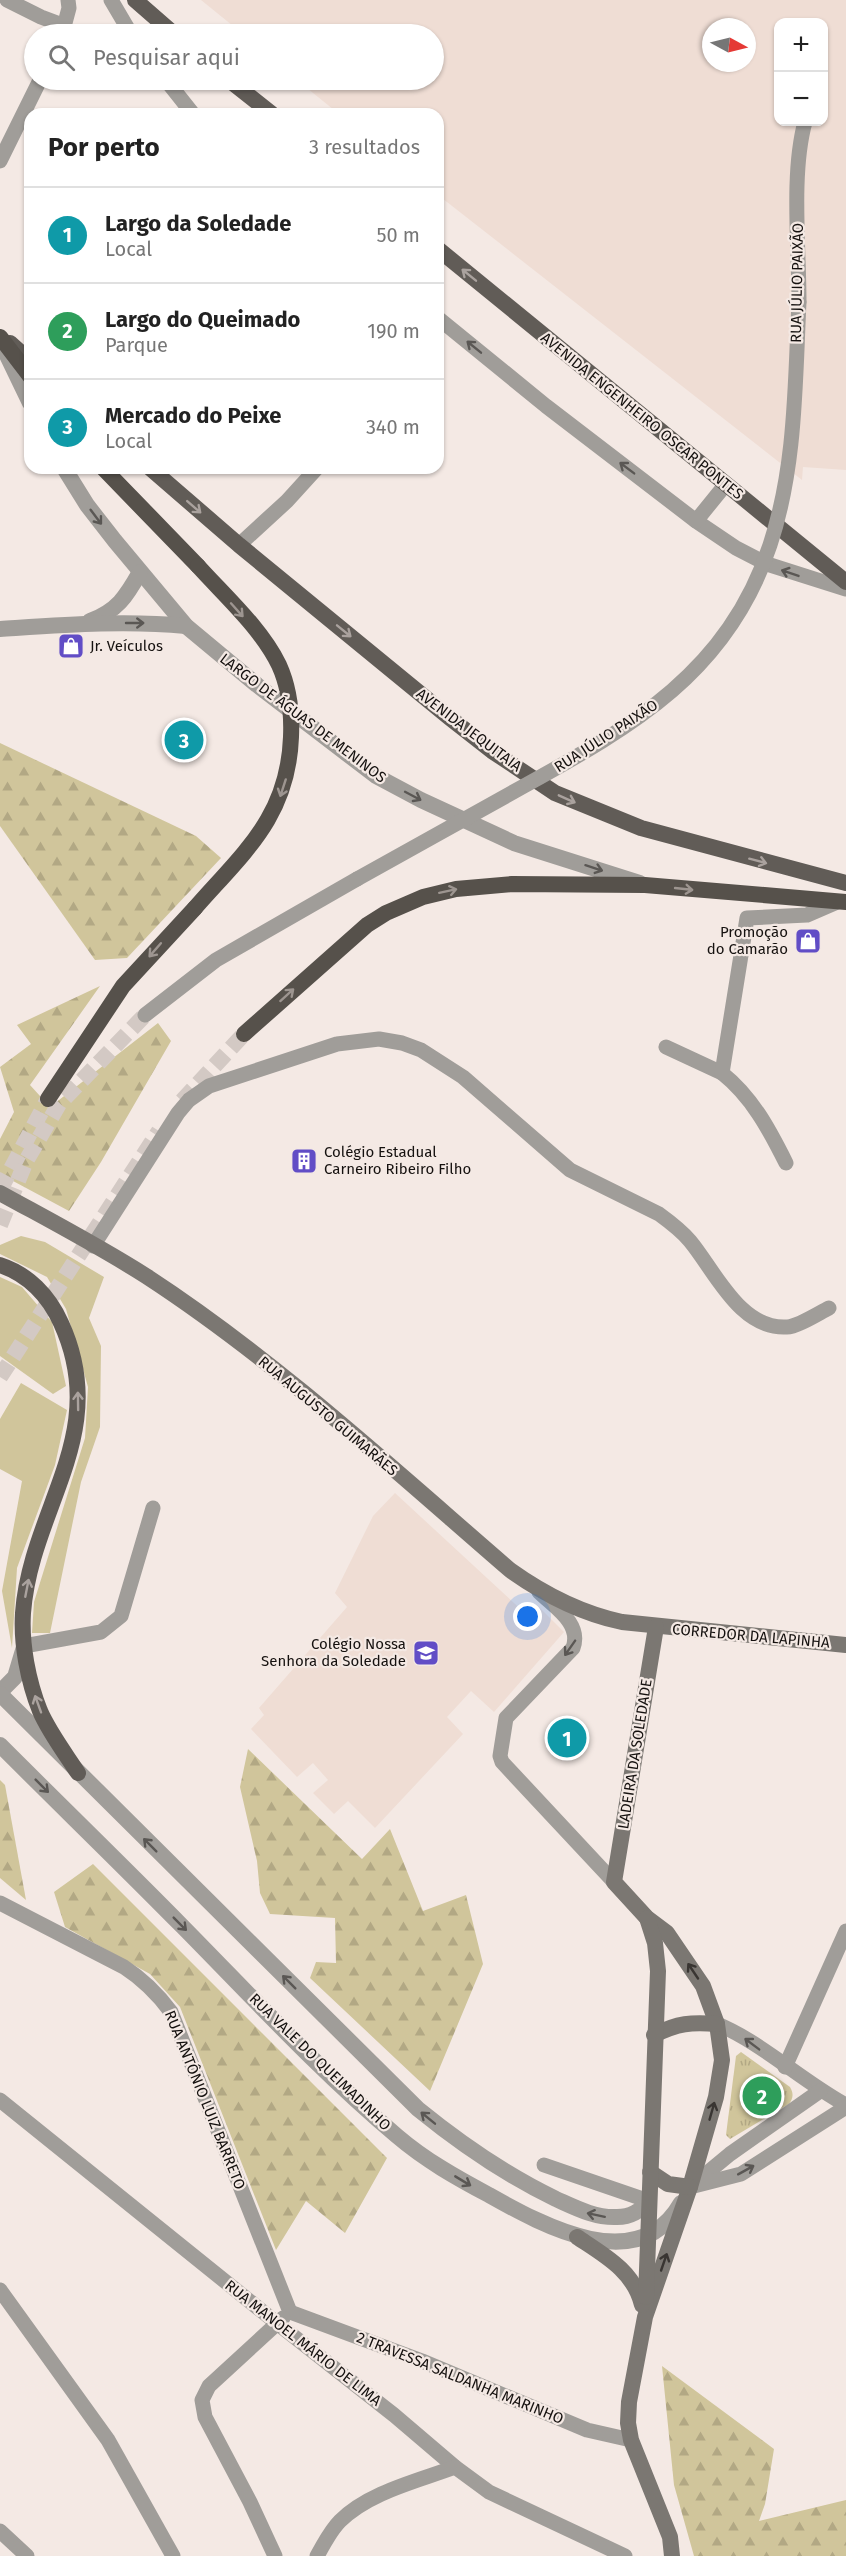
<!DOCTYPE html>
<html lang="pt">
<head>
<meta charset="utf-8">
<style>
	:root { --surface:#fff; --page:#f6f6f6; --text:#222; --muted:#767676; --line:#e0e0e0; --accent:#614dc6 }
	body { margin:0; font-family:"Fira Sans",sans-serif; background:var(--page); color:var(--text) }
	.controls { position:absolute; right:18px; top:18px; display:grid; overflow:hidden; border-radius:12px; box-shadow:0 2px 4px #0004 }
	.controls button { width:54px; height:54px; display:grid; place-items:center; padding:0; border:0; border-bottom:2px solid var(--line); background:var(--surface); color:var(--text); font:30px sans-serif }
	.compass { position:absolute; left:702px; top:18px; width:54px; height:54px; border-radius:50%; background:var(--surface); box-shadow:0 2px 4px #0004; rotate:97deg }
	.you { position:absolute; left:528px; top:1617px; width:21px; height:21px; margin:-15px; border:4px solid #fff; border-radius:50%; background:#1a73e8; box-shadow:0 0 0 9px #1a73e833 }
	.badge { display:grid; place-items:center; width:39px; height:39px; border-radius:50%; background:var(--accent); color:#fff; font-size:20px; font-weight:700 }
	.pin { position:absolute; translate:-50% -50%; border:3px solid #fff; box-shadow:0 2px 6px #0006 }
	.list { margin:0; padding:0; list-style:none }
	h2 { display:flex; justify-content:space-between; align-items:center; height:78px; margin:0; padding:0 24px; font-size:26px }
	h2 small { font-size:20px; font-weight:400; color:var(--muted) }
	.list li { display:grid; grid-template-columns:39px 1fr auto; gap:18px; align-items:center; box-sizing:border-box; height:96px; padding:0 24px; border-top:2px solid var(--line) }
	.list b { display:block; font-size:22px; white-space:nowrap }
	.list p { margin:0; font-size:20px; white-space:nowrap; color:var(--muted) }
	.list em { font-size:20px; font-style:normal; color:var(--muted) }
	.icon { flex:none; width:33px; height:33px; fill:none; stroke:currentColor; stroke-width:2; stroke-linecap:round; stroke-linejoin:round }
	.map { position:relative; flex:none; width:846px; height:2556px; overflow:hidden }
	.search { position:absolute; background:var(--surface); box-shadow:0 2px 4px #0004; left:24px; top:24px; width:420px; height:66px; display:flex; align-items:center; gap:15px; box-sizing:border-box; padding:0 21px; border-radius:33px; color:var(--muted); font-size:22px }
	.panel { position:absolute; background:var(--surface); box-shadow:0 2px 4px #0004; left:24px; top:108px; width:420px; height:366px; border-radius:18px }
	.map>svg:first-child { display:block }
</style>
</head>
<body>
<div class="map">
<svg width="846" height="2556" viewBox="0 0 846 2556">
	<defs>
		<pattern id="forest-firs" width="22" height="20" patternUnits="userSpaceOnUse" patternTransform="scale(1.5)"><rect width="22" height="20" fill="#d0c59b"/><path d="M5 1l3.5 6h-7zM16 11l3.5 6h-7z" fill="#b2a884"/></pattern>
		<pattern id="park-tufts" width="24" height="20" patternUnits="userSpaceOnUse" patternTransform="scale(1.5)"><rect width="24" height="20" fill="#d0c59b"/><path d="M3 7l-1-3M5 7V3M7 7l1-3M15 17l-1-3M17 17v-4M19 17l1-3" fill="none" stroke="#b2a884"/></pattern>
	</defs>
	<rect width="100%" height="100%" fill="#f4e9e4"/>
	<g fill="#efddd4" fill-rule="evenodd">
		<path d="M 201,0 L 846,0 L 846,470 L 803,467 L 802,480 L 438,195 L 438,114 L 339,114 L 297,80 L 434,80 L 434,34 L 243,34 ZM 778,22 L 824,22 L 824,122 L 778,122 ZM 711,27 L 747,27 L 747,63 L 711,63 Z"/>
		<path d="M 395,1493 L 527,1615 L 537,1605 L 564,1632 L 494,1712 L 471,1691 L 447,1717 L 463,1734 L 375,1828 L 348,1801 L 334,1814 L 313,1793 L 328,1780 L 313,1763 L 297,1777 L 251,1729 L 264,1715 L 259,1708 L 347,1607 L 335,1593 L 373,1516 Z"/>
	</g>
	<g fill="#d0c59b">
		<path d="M 21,1236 L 45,1242 L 104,1277 L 89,1318 L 101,1346 L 100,1427 L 81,1482 L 50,1633 L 32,1633 L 34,1602 L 85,1438 L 88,1387 L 66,1309 L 47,1277 L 0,1254 L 0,1245 Z"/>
		<path d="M 0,1277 L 22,1287 L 52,1322 L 66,1386 L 53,1394 L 0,1356 Z"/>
		<path d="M 21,1383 L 67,1410 L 55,1465 L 17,1568 L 12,1648 L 2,1591 L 22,1481 L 0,1469 L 0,1419 Z"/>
	</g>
	<g fill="url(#forest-firs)">
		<path d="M 0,743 L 196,836 L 221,858 L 127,958 L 95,960 L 0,826 Z"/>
		<path d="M 100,986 L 30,1085 L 50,1107 L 158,1023 L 171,1041 L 101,1162 L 69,1211 L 0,1174 L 0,1139 L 14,1112 L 0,1067 L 31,1044 L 17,1025 Z"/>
		<path d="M 248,1749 L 362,1859 L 390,1829 L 423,1911 L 466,1895 L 483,1964 L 430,2091 L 310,1978 L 316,1962 L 336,1963 L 335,1918 L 270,1914 L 260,1893 L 257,1861 L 240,1787 Z"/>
		<path d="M 0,1780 L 5,1785 L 26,1900 L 0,1878 Z"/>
		<path d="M 93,1864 L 387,2158 L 345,2233 L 306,2201 L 276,2250 L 180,2007 L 150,1974 L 65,1927 L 54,1892 Z"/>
		<path d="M 662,2366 L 774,2449 L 765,2504 L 759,2521 L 846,2500 L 846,2556 L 694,2556 L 674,2485 Z"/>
	</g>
	<path fill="url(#park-tufts)" d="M 741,2052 L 790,2087 C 794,2094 793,2098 789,2104 L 730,2139 L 726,2135 L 736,2056 Z"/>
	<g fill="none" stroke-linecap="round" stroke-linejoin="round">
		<g stroke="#d3c9c4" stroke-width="16" stroke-dasharray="16 8" stroke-linecap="butt">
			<path d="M 182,1101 L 244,1034"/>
			<path d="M 0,1190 L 48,1099"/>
			<path d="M 0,1225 L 26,1161 L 59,1104 L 145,1015"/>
			<path d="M 0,1377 L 159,1131"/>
		</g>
		<g stroke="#a09d99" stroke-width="15">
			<path d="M 7,0 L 41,17 L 65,26"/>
			<path d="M 111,0 L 131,34"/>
			<path d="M 62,34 L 69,8 L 68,0"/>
			<path d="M 166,80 L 193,114"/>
			<path d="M 0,161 L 40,80"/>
			<path d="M 799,302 C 799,247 791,173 805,122"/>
			<path d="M 438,318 L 546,406 L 696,521 L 736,548 L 767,564 L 846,589"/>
			<path d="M 696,521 L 726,484"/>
			<path d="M 239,545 L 287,501 L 317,468"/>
			<path d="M 145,1015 L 216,960 L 357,879"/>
			<path d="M 666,1047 L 722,1073"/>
			<path d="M 786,1163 C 769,1129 752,1097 722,1073 L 747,918 L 807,915 L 837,902"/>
			<path d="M 93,1246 L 178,1113 L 189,1100 L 209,1086 L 337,1044 L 379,1039 L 402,1043 L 421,1050 L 463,1077 L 570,1170 L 659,1214 C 670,1222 681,1230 690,1241 C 715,1271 740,1330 787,1327 C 797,1327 819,1313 829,1308"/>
			<path d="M 539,1592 C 554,1607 582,1623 573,1648 L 506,1718 L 500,1756 L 502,1762 L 614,1882"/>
			<path d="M 24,1646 L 101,1632 L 121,1616 L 153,1508"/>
			<path d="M 0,1903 L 124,1967 C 144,1980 157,1993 171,2012 L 290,2312"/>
			<path d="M 717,2024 C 761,2042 802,2081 846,2105"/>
			<path d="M 785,2067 L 846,1931"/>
			<path d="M 0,2100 L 278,2324 L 394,2415 L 455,2467 L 489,2492 L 625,2556"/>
			<path d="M 544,2165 L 649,2201"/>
			<path d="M 695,2183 L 730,2154 L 820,2091"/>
			<path d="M 690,2187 L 741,2174 L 846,2107"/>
			<path d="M 0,2290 L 108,2440 L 173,2556"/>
			<path d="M 290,2312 L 422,2361 L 587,2430 L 631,2440"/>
			<path d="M 0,2531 L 27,2556"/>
			<path d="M 275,2556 L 250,2502 L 205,2417 L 202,2400 L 209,2386 L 283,2318"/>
			<path d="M 317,2556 C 324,2544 330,2531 340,2521 C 369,2492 418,2481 455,2467"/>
		</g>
		<g stroke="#a09d99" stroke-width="16">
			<path d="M 4,349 L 30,403"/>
			<path d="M 64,468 L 87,505 L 115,541 L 186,626 L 257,685 L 376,776 L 421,800 L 514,843 L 640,883"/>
			<path d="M 90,621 C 117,611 126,597 140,572"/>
			<path d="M 0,629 C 62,625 124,620 186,626"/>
			<path d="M 0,1692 L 15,1677 L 24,1647"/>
			<path d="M 0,1694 L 418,2109 C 461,2144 506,2175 556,2199 C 576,2208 595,2218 617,2217 C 631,2217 640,2211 649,2201"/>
			<path d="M 0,1745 C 61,1806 123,1866 183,1927 C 253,1998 321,2072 397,2136 C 425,2160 457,2178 489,2195 C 544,2226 639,2278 681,2203"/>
		</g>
		<g stroke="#7b7772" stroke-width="16">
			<path d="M 0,1193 C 49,1220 99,1246 146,1276 C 275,1360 393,1469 510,1570 C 545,1595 580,1613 622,1622 L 846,1645"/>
			<path d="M 656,1627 L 614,1882 L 647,1918 L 667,1933 L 703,1986 L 717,2024 L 722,2060 L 716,2097 L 690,2187 L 645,2317 L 629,2402 L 628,2423 L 631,2440 L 670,2537 L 672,2556"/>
			<path d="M 654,2035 C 678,2023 691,2022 717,2024"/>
			<path d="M 650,2172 L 668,2184 L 690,2187"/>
			<path d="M 577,2237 C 604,2255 634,2271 642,2305"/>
			<path d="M 646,2297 L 658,1971 L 655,1943 L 647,1918"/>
		</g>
		<g stroke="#615c57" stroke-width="16">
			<path d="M 135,0 L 174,34"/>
			<path d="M 229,80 L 272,114"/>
			<path d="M 438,249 L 846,582"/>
			<path d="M 10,343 L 30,361"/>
			<path d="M 150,468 L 239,545 L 450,718 L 492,751 L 555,793 L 641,828 L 846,883"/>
			<path d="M 0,1265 C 28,1274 49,1296 61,1323 C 112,1434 31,1507 23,1613 C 21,1644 28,1681 40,1711 C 49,1732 65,1753 78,1773"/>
		</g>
		<g stroke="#56514b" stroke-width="16">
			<path d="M 0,337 L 30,376"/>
			<path d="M 103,468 L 198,566"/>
			<path d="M 244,1034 L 367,925 L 386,913 L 423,897 L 456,889 L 512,884 L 645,885 L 846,902"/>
			<path d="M 48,1099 L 123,986 L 195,908"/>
		</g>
		<path stroke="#a09d99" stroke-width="15" d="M 357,879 C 413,848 468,817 524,786 C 633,726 728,672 770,545 C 796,467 795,383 799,302"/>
		<path stroke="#56514b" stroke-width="16" d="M 195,908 C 244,852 288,817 291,737 C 292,713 289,687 279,665 C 261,628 225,596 198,566"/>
	</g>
	<defs><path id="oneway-shaft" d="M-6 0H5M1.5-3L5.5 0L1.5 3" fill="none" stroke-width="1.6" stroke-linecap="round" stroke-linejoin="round" transform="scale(1.5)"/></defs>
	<g stroke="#aaa29e">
		<use href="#oneway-shaft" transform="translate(469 275) rotate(-141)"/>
		<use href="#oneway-shaft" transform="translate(194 507) rotate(41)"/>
		<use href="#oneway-shaft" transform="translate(344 631) rotate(39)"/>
		<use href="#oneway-shaft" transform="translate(567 799) rotate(24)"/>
		<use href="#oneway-shaft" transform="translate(758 861) rotate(15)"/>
		<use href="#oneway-shaft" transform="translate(78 1401) rotate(-91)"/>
		<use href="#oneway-shaft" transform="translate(27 1588) rotate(-79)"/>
		<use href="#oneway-shaft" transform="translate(38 1704) rotate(-110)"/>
	</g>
	<g stroke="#5a5754">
		<use href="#oneway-shaft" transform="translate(474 347) rotate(-141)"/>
		<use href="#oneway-shaft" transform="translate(627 468) rotate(-143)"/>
		<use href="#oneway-shaft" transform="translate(96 517) rotate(53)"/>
		<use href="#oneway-shaft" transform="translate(790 573) rotate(-161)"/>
		<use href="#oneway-shaft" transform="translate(135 623)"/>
		<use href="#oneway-shaft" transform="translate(413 796) rotate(28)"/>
		<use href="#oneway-shaft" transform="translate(594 868) rotate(18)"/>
		<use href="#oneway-shaft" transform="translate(570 1648) rotate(125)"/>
		<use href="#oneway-shaft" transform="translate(42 1786) rotate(45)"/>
		<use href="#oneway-shaft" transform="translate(150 1845) rotate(-135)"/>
		<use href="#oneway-shaft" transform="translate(180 1924) rotate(45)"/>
		<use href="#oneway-shaft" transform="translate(289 1982) rotate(-135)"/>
		<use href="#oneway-shaft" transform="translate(752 2044) rotate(-143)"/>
		<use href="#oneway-shaft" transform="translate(428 2118) rotate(-141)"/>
		<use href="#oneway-shaft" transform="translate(746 2170) rotate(-29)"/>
		<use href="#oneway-shaft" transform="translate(463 2181) rotate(31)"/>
		<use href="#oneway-shaft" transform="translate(596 2215) rotate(-168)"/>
	</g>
	<g stroke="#9d9590">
		<use href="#oneway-shaft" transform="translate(237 610) rotate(48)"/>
		<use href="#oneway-shaft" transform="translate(283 788) rotate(108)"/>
		<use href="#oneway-shaft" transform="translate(684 889) rotate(6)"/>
		<use href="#oneway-shaft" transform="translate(448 891) rotate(-12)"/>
		<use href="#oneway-shaft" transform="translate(155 950) rotate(131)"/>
		<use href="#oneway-shaft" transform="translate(287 995) rotate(-42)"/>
	</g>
	<g stroke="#393532">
		<use href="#oneway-shaft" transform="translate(693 1971) rotate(-124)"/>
		<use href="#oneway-shaft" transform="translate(712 2111) rotate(-74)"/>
		<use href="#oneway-shaft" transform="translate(664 2262) rotate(-71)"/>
	</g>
	<defs>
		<symbol id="shop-square" viewBox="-11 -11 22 22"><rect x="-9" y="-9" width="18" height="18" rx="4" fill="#614dc6" stroke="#f4e9e4"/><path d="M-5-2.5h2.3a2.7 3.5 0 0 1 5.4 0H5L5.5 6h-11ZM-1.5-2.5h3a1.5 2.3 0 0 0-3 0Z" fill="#fff"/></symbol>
		<symbol id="building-square" viewBox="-11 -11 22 22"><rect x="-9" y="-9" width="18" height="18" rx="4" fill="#614dc6" stroke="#f4e9e4"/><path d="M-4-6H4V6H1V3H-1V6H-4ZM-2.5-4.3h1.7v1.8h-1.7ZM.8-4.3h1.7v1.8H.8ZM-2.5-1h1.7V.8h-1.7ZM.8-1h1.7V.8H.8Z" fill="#fff"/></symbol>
		<symbol id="school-square" viewBox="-11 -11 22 22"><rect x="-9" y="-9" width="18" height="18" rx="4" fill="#614dc6" stroke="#f4e9e4"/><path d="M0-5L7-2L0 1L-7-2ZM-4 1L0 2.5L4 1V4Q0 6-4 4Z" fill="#fff"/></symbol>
	</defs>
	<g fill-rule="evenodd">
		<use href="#shop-square" x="56" y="631" width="30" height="30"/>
		<use href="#shop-square" x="793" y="926" width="30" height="30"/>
		<use href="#building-square" x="289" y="1146" width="30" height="30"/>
		<use href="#school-square" x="411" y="1638" width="30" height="30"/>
	</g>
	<g text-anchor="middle" stroke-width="4.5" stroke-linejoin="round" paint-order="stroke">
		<g font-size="15" fill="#15110f" stroke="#f4e9e4">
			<text transform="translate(797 283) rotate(-89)" y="5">RUA JÚLIO PAIXÃO</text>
			<text transform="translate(642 416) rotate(39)" y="5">AVENIDA ENGENHEIRO OSCAR PONTES</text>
			<text transform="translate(303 718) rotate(37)" y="5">LARGO DE ÁGUAS DE MENINOS</text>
			<text transform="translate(469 730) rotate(37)" y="5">AVENIDA JEQUITAIA</text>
			<text transform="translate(606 736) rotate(-33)" y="5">RUA JÚLIO PAIXÃO</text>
			<text transform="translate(328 1416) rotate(40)" y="5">RUA AUGUSTO GUIMARÃES</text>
			<text transform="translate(751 1636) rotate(5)" y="5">CORREDOR DA LAPINHA</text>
			<text transform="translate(635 1754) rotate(-81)" y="5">LADEIRA DA SOLEDADE</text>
			<text transform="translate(320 2062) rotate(44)" y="5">RUA VALE DO QUEIMADINHO</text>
			<text transform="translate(205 2100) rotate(68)" y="5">RUA ANTÔNIO LUIZ BARRETO</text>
			<text transform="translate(303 2343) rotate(38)" y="5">RUA MANOEL MÁRIO DE LIMA</text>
			<text transform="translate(460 2378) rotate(22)" y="5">2 TRAVESSA SALDANHA MARINHO</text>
		</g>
		<g font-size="15" fill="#15110f" stroke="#f4e9e4" text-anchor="start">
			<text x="90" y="651">Jr. Veículos</text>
			<text x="788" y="937" text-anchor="end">Promoção<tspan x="788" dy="17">do Camarão</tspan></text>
			<text x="324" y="1157">Colégio Estadual<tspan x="324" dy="17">Carneiro Ribeiro Filho</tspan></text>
			<text x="406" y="1649" text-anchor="end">Colégio Nossa<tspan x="406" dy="17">Senhora da Soledade</tspan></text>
		</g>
	</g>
</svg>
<div class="controls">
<button>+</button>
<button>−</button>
</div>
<svg class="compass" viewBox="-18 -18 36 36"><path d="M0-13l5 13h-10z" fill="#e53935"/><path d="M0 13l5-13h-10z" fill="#767676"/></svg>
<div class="you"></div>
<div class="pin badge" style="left:567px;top:1738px;background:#0f9aa8">1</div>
<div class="pin badge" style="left:762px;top:2096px;background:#2e9e5b">2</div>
<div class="pin badge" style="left:184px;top:740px;background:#0f9aa8">3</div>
<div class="search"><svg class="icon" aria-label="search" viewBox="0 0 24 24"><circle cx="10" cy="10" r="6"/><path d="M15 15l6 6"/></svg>Pesquisar aqui</div>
<section class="panel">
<h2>Por perto<small>3 resultados</small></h2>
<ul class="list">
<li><span class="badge" style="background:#0f9aa8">1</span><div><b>Largo da Soledade</b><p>Local</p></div><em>50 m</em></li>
<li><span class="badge" style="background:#2e9e5b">2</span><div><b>Largo do Queimado</b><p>Parque</p></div><em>190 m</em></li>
<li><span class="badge" style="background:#0f9aa8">3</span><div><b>Mercado do Peixe</b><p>Local</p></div><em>340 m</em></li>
</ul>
</section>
</div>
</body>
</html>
